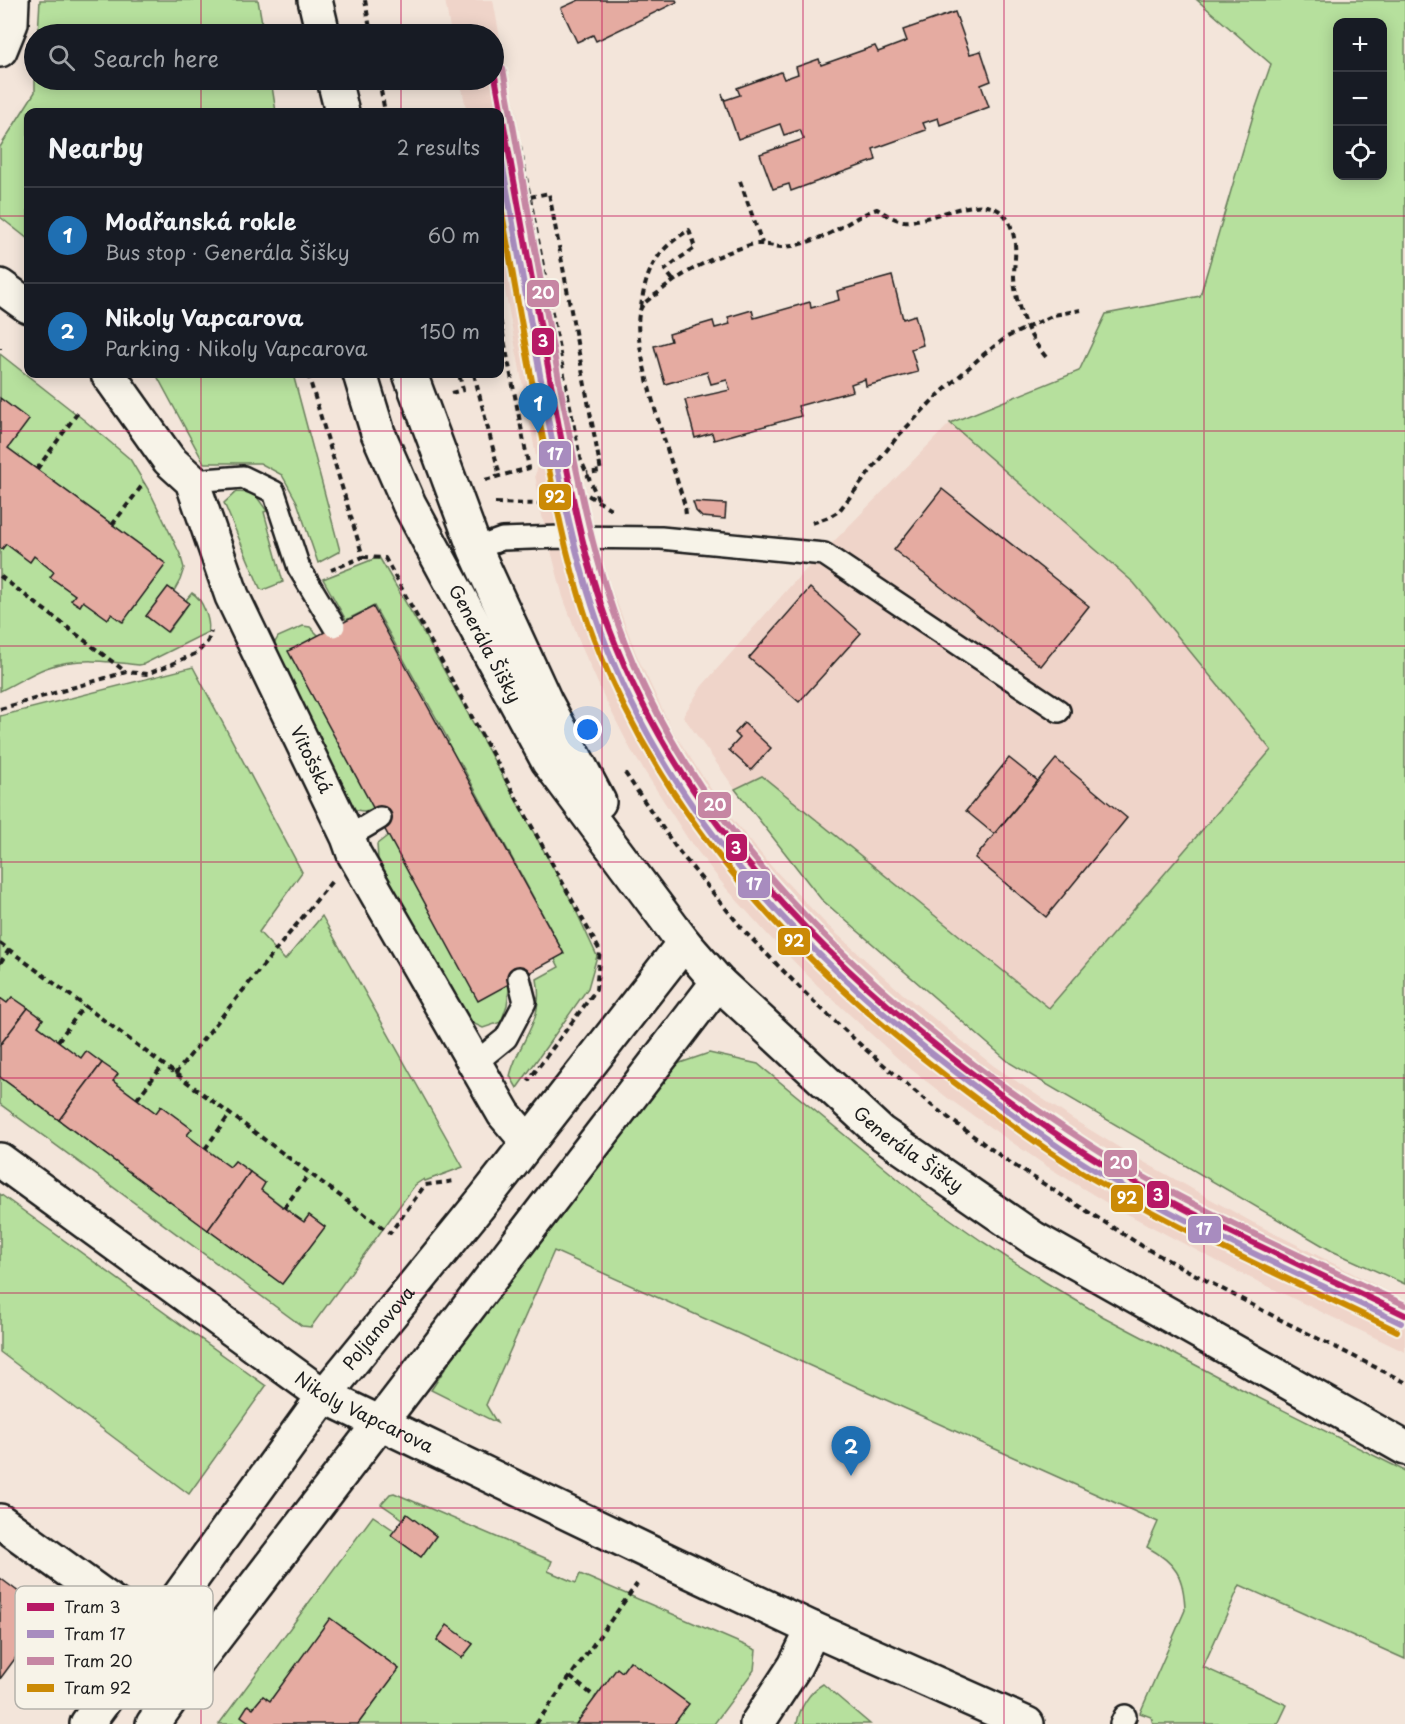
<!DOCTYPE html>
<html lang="en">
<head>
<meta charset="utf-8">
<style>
	:root { --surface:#171b24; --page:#242831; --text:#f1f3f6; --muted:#9ea1a6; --line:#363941; --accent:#1f6fb2 }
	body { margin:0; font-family:"Playpen Sans",sans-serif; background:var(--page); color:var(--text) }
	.controls { position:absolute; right:18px; top:18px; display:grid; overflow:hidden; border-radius:12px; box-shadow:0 3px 15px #0003 }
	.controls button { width:54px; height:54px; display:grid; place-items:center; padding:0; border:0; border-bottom:2px solid var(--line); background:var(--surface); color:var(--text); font:30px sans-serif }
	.you { position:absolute; left:588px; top:730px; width:21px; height:21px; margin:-15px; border:4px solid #fff; border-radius:50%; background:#1a73e8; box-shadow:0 0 0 9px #1a73e833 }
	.badge { display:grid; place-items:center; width:39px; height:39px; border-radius:50%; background:var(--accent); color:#fff; font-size:20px; font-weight:700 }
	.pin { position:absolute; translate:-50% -50px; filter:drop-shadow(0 2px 3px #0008) }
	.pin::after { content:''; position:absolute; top:32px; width:21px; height:18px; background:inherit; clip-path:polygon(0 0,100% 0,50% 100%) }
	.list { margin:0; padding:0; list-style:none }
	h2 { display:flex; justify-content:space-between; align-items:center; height:78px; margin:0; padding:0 24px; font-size:26px }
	h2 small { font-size:20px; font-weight:400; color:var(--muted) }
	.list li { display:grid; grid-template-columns:39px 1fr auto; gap:18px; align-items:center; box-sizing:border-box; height:96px; padding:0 24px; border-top:2px solid var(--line) }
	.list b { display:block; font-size:22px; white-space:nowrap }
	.list p { margin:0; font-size:20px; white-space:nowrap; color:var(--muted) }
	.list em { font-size:20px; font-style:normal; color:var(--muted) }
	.icon { flex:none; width:33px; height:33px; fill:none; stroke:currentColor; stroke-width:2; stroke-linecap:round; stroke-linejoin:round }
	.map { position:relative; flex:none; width:1405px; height:1724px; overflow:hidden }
	.search { position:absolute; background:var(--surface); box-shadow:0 3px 15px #0003; left:24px; top:24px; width:480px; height:66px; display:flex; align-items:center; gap:15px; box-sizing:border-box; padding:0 21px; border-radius:33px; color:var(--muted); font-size:22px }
	.panel { position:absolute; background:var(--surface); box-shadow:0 3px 15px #0003; left:24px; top:108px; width:480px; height:270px; border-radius:12px }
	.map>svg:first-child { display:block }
</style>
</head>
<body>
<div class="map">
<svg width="1405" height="1724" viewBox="0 0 1405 1724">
	<rect width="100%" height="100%" fill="#f3e5da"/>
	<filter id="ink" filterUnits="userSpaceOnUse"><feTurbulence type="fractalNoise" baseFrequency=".0167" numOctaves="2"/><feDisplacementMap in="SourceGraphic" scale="12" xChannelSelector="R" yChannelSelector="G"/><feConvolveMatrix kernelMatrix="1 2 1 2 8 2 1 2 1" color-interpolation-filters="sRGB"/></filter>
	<g filter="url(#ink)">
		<g fill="#efd4c9">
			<path d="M 445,0 L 493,0 L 516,125 L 512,133 L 572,459 L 609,582 L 637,656 L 672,730 L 724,809 L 771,866 L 826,924 L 903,994 L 994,1066 L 1074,1120 L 1133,1156 L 1252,1222 L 1405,1300 L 1405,1352 L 1236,1271 L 1112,1206 L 1051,1169 L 949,1099 L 903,1063 L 817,985 L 768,935 L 726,888 L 688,839 L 631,750 L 605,699 L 582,648 L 563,597 L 542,516 L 535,475 L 538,467 L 500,263 L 500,112 L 467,112 L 460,80 L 494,80 L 494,34 L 451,34 Z"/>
			<path d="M 950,423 L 1134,583 L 1271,750 L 1049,1008 L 762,776 L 735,789 L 683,716 L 702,686 L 794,582 Z"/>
		</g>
		<g fill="#b6e09d" stroke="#697e5c" stroke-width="1.5" fill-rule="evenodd">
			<path d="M 40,0 L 258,0 L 264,34 L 38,34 Z"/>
			<path d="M 1197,0 L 1405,0 L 1405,1284 L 1332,1251 L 1010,1063 L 821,899 L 735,789 L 762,776 L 1049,1008 L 1271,750 L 1134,583 L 950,423 L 1079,371 L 1106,314 L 1200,296 L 1253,116 L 1271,64 ZM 1338,22 L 1382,22 L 1382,176 L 1338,176 Z"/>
			<path d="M 35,80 L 271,80 L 276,112 L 28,112 L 28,239 L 0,217 L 0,147 L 35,92 Z"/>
			<path d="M 0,354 L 84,420 L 130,459 L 151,494 L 180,554 L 184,568 L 180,580 L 174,591 L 168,587 L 146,616 L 168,632 L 189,603 L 186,600 L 192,593 C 202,598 211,621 208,632 L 144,664 L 139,665 C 108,661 75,657 46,668 C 30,674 15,684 0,691 L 0,548 L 2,549 L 6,544 L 30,562 L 34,556 L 54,572 L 75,595 L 71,600 L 80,606 L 83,601 L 108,619 L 111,614 L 122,622 L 166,564 L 8,448 L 29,420 L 0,398 Z"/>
			<path d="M 156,374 L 293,374 L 340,551 L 318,563 L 297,502 L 282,475 L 260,463 L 204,463 Z"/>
			<path d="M 236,492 L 254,493 L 267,511 L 264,512 L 283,582 L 263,590 L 260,588 L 224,503 Z"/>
			<path d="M 379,557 L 420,627 L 571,900 L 597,956 L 588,988 L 517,1088 L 510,1076 C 519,1038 545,1023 537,979 L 559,967 L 554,957 L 563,952 L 460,762 L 457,762 L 446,743 L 449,741 L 374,606 L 346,620 L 323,579 Z"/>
			<path d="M 303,626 L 310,627 L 319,636 L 378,806 C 367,813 360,812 349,807 L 273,646 L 278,637 Z"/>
			<path d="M 193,667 L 302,872 L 259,932 L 285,960 L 322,916 L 463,1167 L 425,1181 L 424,1179 L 415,1185 L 311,1327 L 302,1326 L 0,1104 L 0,1077 L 282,1284 L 325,1227 L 309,1215 L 304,1222 L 261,1190 L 265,1183 L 235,1161 L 230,1167 L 187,1135 L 191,1129 L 161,1107 L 156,1113 L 113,1081 L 117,1074 L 86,1052 L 81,1058 L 38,1026 L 43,1019 L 12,997 L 7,1003 L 0,998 L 0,716 Z"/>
			<path d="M 390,834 L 510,981 L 507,1005 L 501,1022 L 483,1028 L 468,1021 L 378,859 L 377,844 Z"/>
			<path d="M 709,1053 L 758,1064 L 926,1202 L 983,1242 L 1045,1282 L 1104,1317 L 1247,1392 L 1405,1471 L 1405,1659 L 1240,1585 L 1203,1667 L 1287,1705 L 1278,1724 L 1153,1724 L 1151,1717 L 1140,1713 L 1185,1610 C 1184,1576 1176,1563 1147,1547 L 1158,1522 L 554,1251 L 486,1405 L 497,1423 L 431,1390 L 478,1319 L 658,1082 L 680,1063 Z"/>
			<path d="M 0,1194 L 266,1386 L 189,1494 L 0,1352 Z"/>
			<path d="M 394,1493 L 552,1561 L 548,1571 L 576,1583 L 580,1574 L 756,1650 L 754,1670 L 714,1724 L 674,1724 L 630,1661 L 622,1672 L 617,1669 L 576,1724 L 358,1724 L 399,1669 L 331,1619 L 270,1701 L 263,1696 L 253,1708 L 252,1724 L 219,1724 L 373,1516 L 395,1531 L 392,1536 L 421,1557 L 436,1536 L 407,1515 L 403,1519 L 381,1504 L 390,1494 ZM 447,1626 L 473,1644 L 462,1658 L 437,1640 Z"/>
			<path d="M 823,1684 L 870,1724 L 797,1724 C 799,1709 809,1692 823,1684 Z"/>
		</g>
		<g fill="#e5aba1" stroke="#1c1c1c" stroke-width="1.5">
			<path d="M 579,0 L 676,0 L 677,2 L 596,41 L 593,35 L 577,42 L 561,8 Z"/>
			<path d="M 955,12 L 970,54 L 981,51 L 991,81 L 981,85 L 989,107 L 940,125 L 938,118 L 923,123 L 926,130 L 873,149 L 876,160 L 791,191 L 789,184 L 773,189 L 760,154 L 804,139 L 800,130 L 784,135 L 780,124 L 738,139 L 722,94 L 725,100 L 740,95 L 737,88 L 781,72 L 784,79 L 798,74 L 796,67 L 819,59 L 821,65 L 875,46 L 878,52 L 907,41 L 903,30 Z"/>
			<path d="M 892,276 L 903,319 L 915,315 L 923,345 L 911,349 L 918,372 L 866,386 L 865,379 L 851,384 L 853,391 L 798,406 L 801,416 L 714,440 L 712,433 L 695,438 L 685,400 L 730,390 L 727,380 L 711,384 L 707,372 L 665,384 L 654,346 L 671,341 L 669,334 L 713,321 L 715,328 L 730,324 L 728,317 L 752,310 L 754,318 L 810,302 L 811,308 L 839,300 L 837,291 Z"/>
			<path d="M 0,398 L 29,420 L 8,448 L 166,564 L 123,622 L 111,614 L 108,619 L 83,601 L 80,606 L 71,600 L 75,595 L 50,577 L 54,572 L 34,556 L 30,562 L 6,544 L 2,549 L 0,548 Z"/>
			<path d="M 942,489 L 1089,606 L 1041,666 L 894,550 Z"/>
			<path d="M 693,502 L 726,504 L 725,519 L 702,517 L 696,511 Z"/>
			<path d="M 168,587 L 189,603 L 167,632 L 146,616 Z"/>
			<path d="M 810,588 L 861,633 L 799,702 L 749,658 Z"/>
			<path d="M 373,607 L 564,954 L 478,1001 L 288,651 Z"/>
			<path d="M 744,723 L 771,748 L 751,770 L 729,750 L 740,738 L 735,733 Z"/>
			<path d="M 1009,758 L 1038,781 L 994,834 L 966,811 Z"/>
			<path d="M 1056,759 L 1127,818 L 1046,917 L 975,858 Z"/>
			<path d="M 12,997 L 28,1008 L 0,1045 L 0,998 L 7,1003 Z"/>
			<path d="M 28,1008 L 43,1019 L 38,1026 L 81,1058 L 86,1051 L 102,1063 L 59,1120 L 0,1077 L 0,1045 Z"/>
			<path d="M 102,1063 L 118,1074 L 113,1081 L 156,1113 L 161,1106 L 192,1129 L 187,1135 L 205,1149 L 230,1167 L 235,1161 L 250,1172 L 208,1230 L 59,1120 Z"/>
			<path d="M 250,1172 L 265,1183 L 261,1190 L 284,1208 L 304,1222 L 309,1215 L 325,1227 L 282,1284 L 208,1230 Z"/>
			<path d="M 407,1514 L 436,1536 L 421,1557 L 391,1535 Z"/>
			<path d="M 0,1578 L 48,1614 L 0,1679 Z"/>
			<path d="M 330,1618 L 399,1669 L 358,1724 L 252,1724 L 241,1716 L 248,1705 L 253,1708 L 263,1696 L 270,1701 Z"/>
			<path d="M 447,1625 L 473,1644 L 462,1658 L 437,1640 Z"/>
			<path d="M 630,1661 L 689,1704 L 674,1724 L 576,1724 L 617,1668 L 622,1672 Z"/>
		</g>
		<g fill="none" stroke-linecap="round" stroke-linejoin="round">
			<defs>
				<g id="lane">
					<path d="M 192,481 L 243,477 L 274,492 L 299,568"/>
					<path d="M 475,549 L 502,539 L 561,537 L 661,538 L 824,554 L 1059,711"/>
					<path d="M 348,837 L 380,818"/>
					<path d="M 474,1064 L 506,1038 L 525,1002 L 519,978"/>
					<path d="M 1121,1724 L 1125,1716"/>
				</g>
				<g id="street">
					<path d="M 0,50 L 11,23 L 12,0"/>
					<path d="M 0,286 L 28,306"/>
					<path id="s1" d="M 108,374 L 169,460 L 192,481 L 232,596 L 348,837 L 354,854 L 504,1114 L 528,1142"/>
					<path id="s2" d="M 0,1160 L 324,1396 L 655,1555 L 813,1629 L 1027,1724"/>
					<path d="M 0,1521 L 196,1663"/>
					<path id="s3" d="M 87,1724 L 324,1396 L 485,1198 L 684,943"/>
					<path d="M 153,1724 L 196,1663 L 718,982"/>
					<path d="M 757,1724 L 795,1666 L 813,1629"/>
				</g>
				<g id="secondary">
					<path d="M 315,0 L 323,34"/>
					<path d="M 334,80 L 342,112"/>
					<path id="s4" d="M 360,374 L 378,433 L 409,504 L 548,761 L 684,943 L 718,982 L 880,1132 L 1033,1238 L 1405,1448"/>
					<path d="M 410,374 L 475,549 L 545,701 L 599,802"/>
				</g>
			</defs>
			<use href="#lane" stroke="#1c1c1c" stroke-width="26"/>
			<use href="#street" stroke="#1c1c1c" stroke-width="38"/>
			<use href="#secondary" stroke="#1c1c1c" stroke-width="38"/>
			<g stroke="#1c1c1c" stroke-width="4" stroke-dasharray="6 4.5" stroke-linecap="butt">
				<path d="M 365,0 L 371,34"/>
				<path d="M 379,80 L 385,112"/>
				<path d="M 520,146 L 580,458 L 599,501"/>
				<path d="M 740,181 L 762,243"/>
				<path d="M 530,197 L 549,193 L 601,471 L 587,473"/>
				<path d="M 641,307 C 646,270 656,250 689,230 L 695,248 L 677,260 L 665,270 L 673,280"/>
				<path d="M 0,349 L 0,348"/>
				<path d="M 308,374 L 363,557 L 331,570"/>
				<path d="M 474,374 L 500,476"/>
				<path d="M 451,393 L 463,390 L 459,374"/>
				<path d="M 37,469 L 79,411"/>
				<path d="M 485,480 L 529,468 L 500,319"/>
				<path d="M 495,503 L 538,504 L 586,494 L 611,509"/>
				<path d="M 686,514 L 685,506 C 675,470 626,337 641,308 C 644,302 652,297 658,293 C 685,271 716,255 750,245 C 762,242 769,246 781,247 C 792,247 806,243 816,239 C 838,232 855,216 877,209 C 887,215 899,223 911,221 C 950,216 1007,178 1015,244 C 1016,255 1014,266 1014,276 C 1015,305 1027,335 1046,357"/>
				<path d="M 812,523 L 829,517 L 839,511 L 898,436 L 933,400 L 984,354 L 1007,337 L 1054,315 L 1081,310"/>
				<path d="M 112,525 L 144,483"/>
				<path d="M 363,557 L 385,558 L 600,951 L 596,990 L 528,1081"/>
				<path d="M 0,576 L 126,672"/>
				<path d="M 0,709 L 126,672 L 148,674 L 197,653 L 208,641 L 211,631"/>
				<path d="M 625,773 L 677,849 L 745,932 L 810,998 L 865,1049 L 935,1108 L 1009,1162 L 1147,1249 L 1279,1319 L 1405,1382"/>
				<path d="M 0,943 L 390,1233 L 425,1185 L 455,1181"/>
				<path d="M 0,963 L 9,950"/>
				<path d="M 58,1041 L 84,1006"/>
				<path d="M 175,1074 L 332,881"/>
				<path d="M 137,1099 L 163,1065"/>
				<path d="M 205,1149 L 230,1114"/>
				<path d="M 284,1208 L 309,1174"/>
				<path d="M 570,1677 L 595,1697"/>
				<path d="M 536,1724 L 637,1584"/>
			</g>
			<use href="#lane" stroke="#f7f3e8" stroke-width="21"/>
			<use href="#street" stroke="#f7f3e8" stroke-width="33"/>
			<use href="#secondary" stroke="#f7f3e8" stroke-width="33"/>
			<defs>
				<path id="lane-bridge" d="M 299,568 L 334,626"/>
			</defs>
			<use href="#lane-bridge" stroke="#1c1c1c" stroke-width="26" stroke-linecap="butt"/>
			<use href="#lane-bridge" stroke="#f7f3e8" stroke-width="21"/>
			<defs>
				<path id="tram-1" d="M 494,71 C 513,177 532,283 552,389 C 567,470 581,553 610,630 C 681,818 826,966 985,1083 C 1025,1113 1066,1142 1108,1167 C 1204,1223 1306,1267 1405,1315"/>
				<path id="tram-2" d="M 500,151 C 515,237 530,323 546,408 C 560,483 575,560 601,631 C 671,824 823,975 985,1094 C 1023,1122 1062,1151 1103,1175 C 1199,1231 1301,1275 1401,1323"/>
				<path id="tram-3" d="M 503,69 C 522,175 540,280 560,385 C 575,465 590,547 618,624 C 686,814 836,963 995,1080 C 1033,1107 1071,1134 1111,1158 C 1205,1214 1306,1258 1405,1305"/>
				<path id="tram-4" d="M 500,201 C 514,282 528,363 544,444 C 557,509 570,577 594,639 C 669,832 814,980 979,1101 C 1018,1130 1058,1159 1100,1183 C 1196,1239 1298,1283 1397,1331"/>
			</defs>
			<use href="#tram-1" stroke="#f7f3e8" stroke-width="10"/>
			<use href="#tram-2" stroke="#f7f3e8" stroke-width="10"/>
			<use href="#tram-3" stroke="#f7f3e8" stroke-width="10"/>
			<use href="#tram-4" stroke="#f7f3e8" stroke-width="10"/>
			<use href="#tram-1" stroke="#b71965" stroke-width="6"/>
			<use href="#tram-2" stroke="#a88cbf" stroke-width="6"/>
			<use href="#tram-3" stroke="#c686a3" stroke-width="6"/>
			<use href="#tram-4" stroke="#cb8a06" stroke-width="6"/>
		</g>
	</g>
	<path fill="none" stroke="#c2185b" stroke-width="1.5" stroke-opacity="0.55" d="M 201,0 L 201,34M 401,0 L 401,34M 602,0 L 602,1724M 803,0 L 803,1724M 1004,0 L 1004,1724M 1204,0 L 1204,1724M 201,80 L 201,112M 401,80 L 401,112M 0,216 L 28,216M 500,216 L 1405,216M 201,374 L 201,1724M 401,374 L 401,1724M 0,431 L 1405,431M 0,646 L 1405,646M 0,862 L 1405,862M 0,1078 L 1405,1078M 0,1293 L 1405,1293M 0,1508 L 1405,1508"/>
	<g text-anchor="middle" stroke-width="4.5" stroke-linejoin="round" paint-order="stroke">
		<g font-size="18" fill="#1c1c1c" stroke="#f7f3e8">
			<text dy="6" stroke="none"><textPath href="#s4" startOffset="298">Generála Šišky</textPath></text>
			<text dy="6" stroke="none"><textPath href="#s1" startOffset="440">Vitošská</textPath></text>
			<text dy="6" stroke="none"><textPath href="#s4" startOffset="964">Generála Šišky</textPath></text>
			<text dy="6" stroke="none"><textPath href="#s3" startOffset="492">Poljanovova</textPath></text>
			<text dy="6" stroke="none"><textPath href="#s2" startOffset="444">Nikoly Vapcarova</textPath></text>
		</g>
	</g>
	<rect x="15" y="1586" width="198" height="123" rx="9" fill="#f7f3e8" stroke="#b5b2ab" stroke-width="1.5"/>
	<rect x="27" y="1603" width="27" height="8" fill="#b71965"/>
	<rect x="27" y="1630" width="27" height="8" fill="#a88cbf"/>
	<rect x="27" y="1657" width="27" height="8" fill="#c686a3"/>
	<rect x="27" y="1684" width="27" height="8" fill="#cb8a06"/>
	<g font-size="16" fill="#1c1c1c">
		<text x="64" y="1613">Tram 3</text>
		<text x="64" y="1640">Tram 17</text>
		<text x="64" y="1667">Tram 20</text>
		<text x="64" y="1694">Tram 92</text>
	</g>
	<g stroke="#f7f3e8" stroke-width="2">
		<rect x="526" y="279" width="34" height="29" rx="6" fill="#c686a3"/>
		<rect x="531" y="327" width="24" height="29" rx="6" fill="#b71965"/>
		<rect x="538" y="440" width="34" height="28" rx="6" fill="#a88cbf"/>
		<rect x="538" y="483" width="34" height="28" rx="6" fill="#cb8a06"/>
		<rect x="697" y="791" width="35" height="28" rx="6" fill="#c686a3"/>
		<rect x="725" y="833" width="23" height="29" rx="6" fill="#b71965"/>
		<rect x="737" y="870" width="34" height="29" rx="6" fill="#a88cbf"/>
		<rect x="777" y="927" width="34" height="29" rx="6" fill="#cb8a06"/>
		<rect x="1103" y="1149" width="35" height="29" rx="6" fill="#c686a3"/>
		<rect x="1146" y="1180" width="24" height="29" rx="6" fill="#b71965"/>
		<rect x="1110" y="1184" width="34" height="29" rx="6" fill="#cb8a06"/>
		<rect x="1187" y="1215" width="35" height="29" rx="6" fill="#a88cbf"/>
	</g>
	<g font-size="16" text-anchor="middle" font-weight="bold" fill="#fff">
		<text x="543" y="299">20</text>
		<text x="543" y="347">3</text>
		<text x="555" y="460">17</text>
		<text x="555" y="503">92</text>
		<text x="715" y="811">20</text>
		<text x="736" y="854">3</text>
		<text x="754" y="890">17</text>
		<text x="794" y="947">92</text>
		<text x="1121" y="1169">20</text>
		<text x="1158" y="1201">3</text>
		<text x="1127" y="1204">92</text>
		<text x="1204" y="1235">17</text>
	</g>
</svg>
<div class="controls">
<button>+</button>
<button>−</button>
<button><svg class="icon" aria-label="locate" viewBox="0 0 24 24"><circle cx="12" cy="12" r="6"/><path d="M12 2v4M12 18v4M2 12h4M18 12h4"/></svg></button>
</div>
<div class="you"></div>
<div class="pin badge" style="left:538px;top:433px">1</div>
<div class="pin badge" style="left:851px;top:1476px">2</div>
<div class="search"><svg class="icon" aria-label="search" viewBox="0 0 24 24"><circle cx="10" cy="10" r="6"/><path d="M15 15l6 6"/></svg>Search here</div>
<section class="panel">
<h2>Nearby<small>2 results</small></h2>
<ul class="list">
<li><span class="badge">1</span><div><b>Modřanská rokle</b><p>Bus stop · Generála Šišky</p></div><em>60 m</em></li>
<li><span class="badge">2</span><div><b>Nikoly Vapcarova</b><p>Parking · Nikoly Vapcarova</p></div><em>150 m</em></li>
</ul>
</section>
</div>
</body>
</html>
